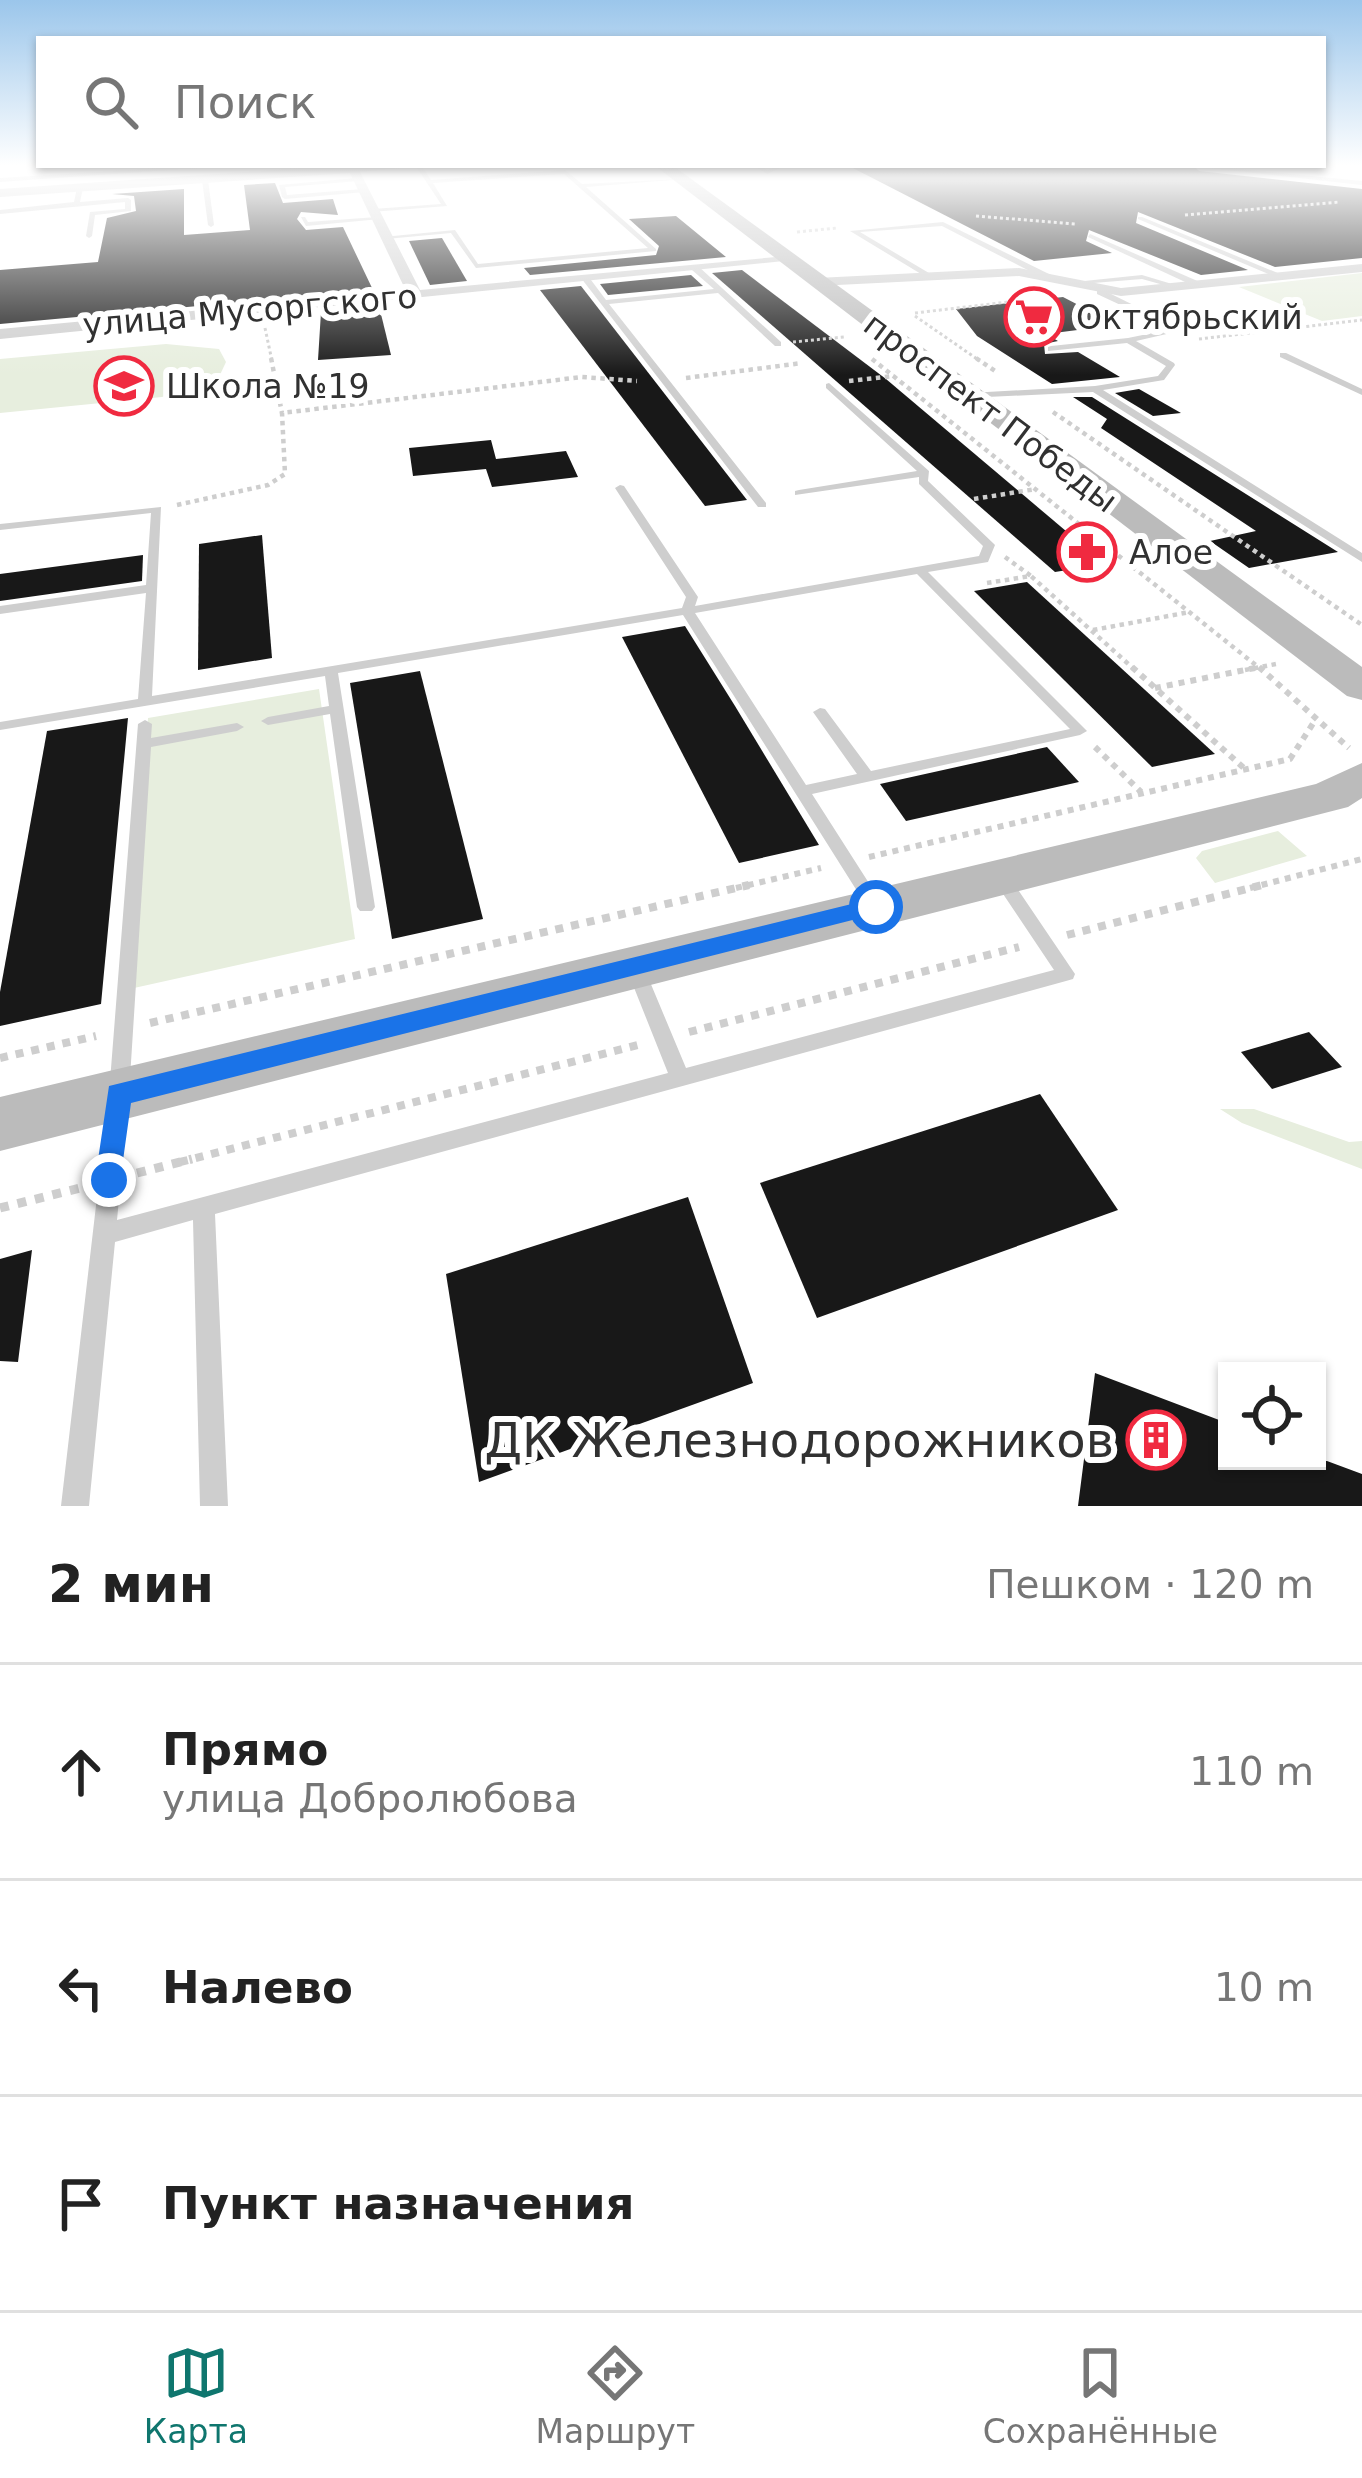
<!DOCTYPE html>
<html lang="ru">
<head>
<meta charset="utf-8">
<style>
	:root { --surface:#fff; --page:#f6f6f6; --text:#222; --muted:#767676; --line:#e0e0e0; --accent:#0f766e }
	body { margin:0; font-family:"DejaVu Sans",sans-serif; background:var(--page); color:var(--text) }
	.controls { position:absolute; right:36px; bottom:36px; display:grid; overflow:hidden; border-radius:0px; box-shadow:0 3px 9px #0004 }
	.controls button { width:108px; height:108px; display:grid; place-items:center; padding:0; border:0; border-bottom:3px solid var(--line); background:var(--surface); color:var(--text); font:60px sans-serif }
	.stop { position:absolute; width:36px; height:36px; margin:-27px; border:9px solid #1a73e8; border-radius:50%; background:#fff }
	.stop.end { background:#1a73e8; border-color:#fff; box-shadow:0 3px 12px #0008 }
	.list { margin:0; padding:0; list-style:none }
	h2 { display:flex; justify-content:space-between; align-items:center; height:156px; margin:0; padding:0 48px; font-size:51px }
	h2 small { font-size:39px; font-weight:400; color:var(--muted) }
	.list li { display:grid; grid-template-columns:78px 1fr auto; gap:36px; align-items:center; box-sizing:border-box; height:216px; padding:0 48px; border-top:3px solid var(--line) }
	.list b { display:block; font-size:45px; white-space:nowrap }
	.list p { margin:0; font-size:39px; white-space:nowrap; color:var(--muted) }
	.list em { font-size:39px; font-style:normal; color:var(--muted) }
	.icon { flex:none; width:66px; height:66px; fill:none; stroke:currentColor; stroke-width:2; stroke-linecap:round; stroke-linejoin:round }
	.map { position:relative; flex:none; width:1362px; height:1506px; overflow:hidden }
	.search { position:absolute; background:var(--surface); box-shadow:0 3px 9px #0004; left:36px; right:36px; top:36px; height:132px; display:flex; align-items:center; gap:30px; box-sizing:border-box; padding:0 42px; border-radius:0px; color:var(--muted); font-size:45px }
	.sheet { height:804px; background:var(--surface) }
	nav { display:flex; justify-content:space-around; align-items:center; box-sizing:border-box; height:168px; border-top:3px solid var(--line); background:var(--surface); font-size:33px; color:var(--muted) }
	nav a { display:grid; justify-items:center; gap:6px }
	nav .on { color:var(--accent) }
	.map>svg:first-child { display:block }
</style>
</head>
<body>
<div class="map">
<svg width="1362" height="1506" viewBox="0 0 1362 1506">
	<rect width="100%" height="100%" fill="#fff"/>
	<g fill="#e7eede">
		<path d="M 1362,273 L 1362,316 L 1322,321 L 1239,287 Z"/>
		<path d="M 166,344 L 219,349 L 226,362 L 218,379 L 162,397 L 0,413 L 0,359 Z"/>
		<path d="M 319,689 L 355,939 L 134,988 L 148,718 Z"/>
		<path d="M 1278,831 L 1307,856 L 1215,883 L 1196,858 L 1202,851 Z"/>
		<path d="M 1220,1109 L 1254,1109 L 1349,1142 L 1362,1141 L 1362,1169 L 1242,1123 Z"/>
	</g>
	<g fill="#181818">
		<path d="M 847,165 L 1193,165 L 1199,171 L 1362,189 L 1362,258 L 1275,267 L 1138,212 L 1136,223 L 1248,270 L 1201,275 L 1089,230 L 1086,241 L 1112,253 L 1034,261 Z"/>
		<path d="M 275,183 L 283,203 L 333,199 L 338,215 L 301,212 L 297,219 L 306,230 L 343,227 L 373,290 L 0,324 L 0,270 L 98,262 L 107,218 L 136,211 L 134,196 L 112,194 L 184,189 L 184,235 L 250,230 L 244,185 Z"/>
		<path d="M 676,216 L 726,257 L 530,275 L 524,268 L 656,255 L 659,246 L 629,219 Z"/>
		<path d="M 442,238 L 467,281 L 430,285 L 409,241 Z"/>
		<path d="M 742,270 L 886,379 L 1105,564 L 1055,572 L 712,273 Z"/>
		<path d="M 691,275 L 703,286 L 608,295 L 600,284 Z"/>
		<path d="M 581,286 L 747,500 L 705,506 L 540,290 Z"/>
		<path d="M 1063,297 L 1117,325 L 1046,334 L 1058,341 L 1044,344 L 1045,354 L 1078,352 L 1120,377 L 1052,384 L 977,336 L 956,309 Z"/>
		<path d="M 379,306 L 391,355 L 318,360 L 321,312 Z"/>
		<path d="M 1139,389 L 1181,413 L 1153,416 L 1115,393 Z"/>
		<path d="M 1073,397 L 1092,397 L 1338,552 L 1249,568 L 1210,541 L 1256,531 L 1101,428 L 1107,419 Z"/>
		<path d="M 491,440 L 496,459 L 566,451 L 578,477 L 492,487 L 486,469 L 413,476 L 409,448 Z"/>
		<path d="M 262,535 L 272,658 L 198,670 L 199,544 Z"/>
		<path d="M 143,555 L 142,581 L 0,601 L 0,574 Z"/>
		<path d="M 1027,582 L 1215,754 L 1152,767 L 974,591 Z"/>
		<path d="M 685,626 L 735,706 L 819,845 L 739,863 L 622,637 Z"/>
		<path d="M 420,671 L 483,919 L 392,939 L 350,683 Z"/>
		<path d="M 128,718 L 101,1004 L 0,1026 L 0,992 L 47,731 Z"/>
		<path d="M 1047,747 L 1079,782 L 906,821 L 880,784 Z"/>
		<path d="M 1309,1032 L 1342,1067 L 1272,1089 L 1241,1052 Z"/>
		<path d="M 1040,1094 L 1118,1210 L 817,1318 L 760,1183 Z"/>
		<path d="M 688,1197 L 753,1383 L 479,1482 L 446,1274 Z"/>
		<path d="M 32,1250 L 18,1362 L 0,1361 L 0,1259 Z"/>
		<path d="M 1095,1373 L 1227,1423 L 1227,1461 L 1327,1461 L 1362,1474 L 1362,1506 L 1078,1506 Z"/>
	</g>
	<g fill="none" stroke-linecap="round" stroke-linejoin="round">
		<g stroke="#cecece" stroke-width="3" stroke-dasharray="3 3" stroke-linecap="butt">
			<path d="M 1185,215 L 1339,202"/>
			<path d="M 976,216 L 1076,224"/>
			<path d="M 797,232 L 837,228"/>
			<path d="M 915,313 L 1033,299"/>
			<path d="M 915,316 L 980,361"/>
			<path d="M 265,328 L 272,361"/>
			<path d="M 1199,339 L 1362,320"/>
			<path d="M 793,342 L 844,337"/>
		</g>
		<g stroke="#cecece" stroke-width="4.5" stroke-dasharray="4.5 4.5" stroke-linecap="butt">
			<path d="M 271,358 L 282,413"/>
			<path d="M 976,358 L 998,373"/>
			<path d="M 872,359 L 1262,670"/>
			<path d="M 686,378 L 802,363"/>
			<path d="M 849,381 L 894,376"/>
			<path d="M 1053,412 L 1362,625"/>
			<path d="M 974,499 L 1036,489"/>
			<path d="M 177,505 L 268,485 L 285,474 L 282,413 L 582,377 L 637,381"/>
			<path d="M 1005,557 L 1031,576"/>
			<path d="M 987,583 L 1031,576 L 1135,670"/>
			<path d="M 1093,630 L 1190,612"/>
			<path d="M 1245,670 L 1276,664"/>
		</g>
		<g stroke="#cecece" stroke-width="6" stroke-dasharray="6 6" stroke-linecap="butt">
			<path d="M 1132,667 L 1246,770"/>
			<path d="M 1259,667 L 1349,748"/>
			<path d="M 1155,688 L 1260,667"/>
			<path d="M 1095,747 L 1141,792"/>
			<path d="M 869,857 L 1290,759 L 1314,722"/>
			<path d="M 736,888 L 821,868"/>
			<path d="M 1250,888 L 1362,859"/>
		</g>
		<g stroke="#cecece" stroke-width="8" stroke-dasharray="8 8" stroke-linecap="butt">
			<path d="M 1067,935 L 1262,885"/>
			<path d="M 150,1023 L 749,885"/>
			<path d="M 689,1032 L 1019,947"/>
			<path d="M 0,1058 L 96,1036"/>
			<path d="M 180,1162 L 642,1044"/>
		</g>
		<g stroke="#cecece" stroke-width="9" stroke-dasharray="9 9" stroke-linecap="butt">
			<path d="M 137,1173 L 192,1159"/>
			<path d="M 0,1208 L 84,1187"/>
		</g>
		<g fill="#cecece" fill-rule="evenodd">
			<path d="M 212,165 L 241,165 L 0,182 L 0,178 Z"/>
			<path d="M 415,165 L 421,165 L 431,180 L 565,170 L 582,184 L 683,179 L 586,187 L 656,249 L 656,251 L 476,268 L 451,233 L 386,239 L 383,237 L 455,230 L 478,264 L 648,248 L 564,174 L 433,183 L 447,206 L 371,212 L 373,209 L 441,204 Z"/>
			<path d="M 753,165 L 760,165 L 767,170 L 787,165 L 767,174 Z"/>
			<path d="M 1197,165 L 1362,181 L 1362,185 L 1200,167 Z"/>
			<path d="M 205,178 L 208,180 L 214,225 L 211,227 L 208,225 L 202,180 Z"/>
			<path d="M 357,178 L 359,181 L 285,187 L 287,195 L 363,189 L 365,192 L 285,199 L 282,197 L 279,185 Z"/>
			<path d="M 80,186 L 83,188 L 80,202 L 128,198 L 131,200 L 131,211 L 95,215 L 92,236 L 89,238 L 86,236 L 90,212 L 125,209 L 125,202 L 0,214 L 0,210 L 74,202 L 77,188 Z"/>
			<path d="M 301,217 L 305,217 L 308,222 L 377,217 L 380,219 L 306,226 Z"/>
			<path d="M 1138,217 L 1142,217 L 1285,276 L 1278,278 L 1138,219 Z"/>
			<path d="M 943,222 L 1051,275 L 1052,277 L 1045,279 L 942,226 L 860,232 L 934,276 L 931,280 L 850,231 Z"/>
			<path d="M 1090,234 L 1202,283 L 1203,285 L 1196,287 L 1088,237 Z"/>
			<path d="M 692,266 L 698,266 L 781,342 L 781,346 L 775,346 L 718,293 L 609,304 L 766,503 L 766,507 L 758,507 L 581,278 L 588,276 L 606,300 L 714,289 L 692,270 Z"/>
			<path d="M 1142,275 L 1182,287 L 1178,289 L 1142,279 L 1069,285 L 1065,283 Z"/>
			<path d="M 1097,290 L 1103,290 L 1184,330 L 1136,341 L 1174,363 L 1175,365 L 1164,380 L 1103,390 L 1362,553 L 1362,562 L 1093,392 L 966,398 L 964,396 L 969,393 L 1095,386 L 1158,376 L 1166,366 L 1127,343 L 1048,351 L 1048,347 L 1051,346 L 1128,338 L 1172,329 L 1097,294 Z"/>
			<path d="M 1280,353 L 1286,353 L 1362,389 L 1362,395 L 1280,357 Z"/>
			<path d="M 829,383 L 929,471 L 928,481 L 993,543 L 995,545 L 988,562 L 928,572 L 1087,731 L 1080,735 L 812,794 L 881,902 L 884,906 L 881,910 L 869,910 L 683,615 L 338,673 L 375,907 L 372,911 L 360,911 L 357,907 L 330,714 L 268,725 L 261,721 L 268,717 L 329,706 L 325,676 L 0,730 L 0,722 L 138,699 L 146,593 L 0,614 L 0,606 L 146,585 L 151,513 L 0,530 L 0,524 L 161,507 L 152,696 L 682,608 L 686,597 L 615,488 L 620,485 L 624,486 L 698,597 L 695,606 L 979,556 L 983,546 L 919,484 L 919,477 L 795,495 L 795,491 L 799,490 L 917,471 L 826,388 L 826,384 ZM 917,574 L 1070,729 L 871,771 L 825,709 L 820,708 L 813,712 L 857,774 L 806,785 L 695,613 Z"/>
			<path d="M 145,720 L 152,724 L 151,738 L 237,723 L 244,727 L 237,731 L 151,747 L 129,1094 L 117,1220 L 668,1073 L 627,970 L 629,965 L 636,963 L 643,965 L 645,970 L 686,1068 L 1054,970 L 993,879 L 996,875 L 1008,875 L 1075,974 L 1073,979 L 1066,981 L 215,1214 L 228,1506 L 200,1506 L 193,1220 L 115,1242 L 89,1506 L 61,1506 L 109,1094 L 138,724 Z"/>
		</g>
		<g fill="#cecece" fill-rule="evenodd">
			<path d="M 346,165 L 429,165 L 360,172 L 420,290 L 787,256 L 794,260 L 0,339 L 0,329 L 406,291 L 350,173 L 0,197 L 0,189 Z"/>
			<path d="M 1362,264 L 1362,272 L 1121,296 L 1019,276 L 817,286 L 810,282 L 817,278 L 1019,268 L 1121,288 Z"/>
		</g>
		<g fill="#bbb" fill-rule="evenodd">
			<path d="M 654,165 L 672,165 L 1362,667 L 1362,700 L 1347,696 Z"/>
			<path d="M 1362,763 L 1362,798 L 1348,807 L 0,1151 L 0,1097 L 1316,784 Z"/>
		</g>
	</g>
	<linearGradient id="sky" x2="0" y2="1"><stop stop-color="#9bc6eb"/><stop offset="0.44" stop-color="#fff"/><stop offset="1" stop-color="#fff" stop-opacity="0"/></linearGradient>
	<rect width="1362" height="375" fill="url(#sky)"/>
	<path fill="#1a73e8" d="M 876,898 L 887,907 L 884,912 L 131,1103 L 119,1189 L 109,1193 L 95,1180 L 109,1086 Z"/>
	<defs>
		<symbol id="supermarket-ring" viewBox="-11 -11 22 22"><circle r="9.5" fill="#fff" stroke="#f02a40" stroke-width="1.5"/><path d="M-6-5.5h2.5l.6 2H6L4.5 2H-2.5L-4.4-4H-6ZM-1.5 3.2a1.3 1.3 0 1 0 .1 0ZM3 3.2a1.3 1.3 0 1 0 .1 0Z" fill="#f02a40"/></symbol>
		<symbol id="school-ring" viewBox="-11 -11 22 22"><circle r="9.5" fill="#fff" stroke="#f02a40" stroke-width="1.5"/><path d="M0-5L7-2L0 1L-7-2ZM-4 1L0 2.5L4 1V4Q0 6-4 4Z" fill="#f02a40"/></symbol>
		<symbol id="pharmacy-ring" viewBox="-11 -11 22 22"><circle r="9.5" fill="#fff" stroke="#f02a40" stroke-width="1.5"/><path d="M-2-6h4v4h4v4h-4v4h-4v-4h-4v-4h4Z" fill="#f02a40"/></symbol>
		<symbol id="building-ring" viewBox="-11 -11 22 22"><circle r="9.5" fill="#fff" stroke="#f02a40" stroke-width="1.5"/><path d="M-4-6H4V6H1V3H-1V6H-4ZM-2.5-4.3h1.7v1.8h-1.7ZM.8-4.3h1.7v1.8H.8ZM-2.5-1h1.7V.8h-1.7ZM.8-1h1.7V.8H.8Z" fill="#f02a40"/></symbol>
	</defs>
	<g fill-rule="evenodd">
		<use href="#supermarket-ring" x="1001" y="284" width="66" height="66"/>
		<use href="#school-ring" x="91" y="353" width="66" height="66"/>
		<use href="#pharmacy-ring" x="1054" y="519" width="66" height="66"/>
		<use href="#building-ring" x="1123" y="1407" width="66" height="66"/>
	</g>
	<g text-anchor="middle" stroke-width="12" stroke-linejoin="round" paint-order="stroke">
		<g font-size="33" fill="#313131" stroke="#fff">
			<text transform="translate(250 310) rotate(-5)" y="12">улица Мусоргского</text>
			<text transform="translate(991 412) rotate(37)" y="12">проспект Победы</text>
		</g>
		<g font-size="33" fill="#313131" stroke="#fff" text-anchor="start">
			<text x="1076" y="329">Октябрьский</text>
			<text x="166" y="398">Школа №19</text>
			<text x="1129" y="564">Алое</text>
		</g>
		<g font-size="48" fill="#313131" stroke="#fff" text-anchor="end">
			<text x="1114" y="1457">ДК Железнодорожников</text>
		</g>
	</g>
</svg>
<div class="controls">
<button><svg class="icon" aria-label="locate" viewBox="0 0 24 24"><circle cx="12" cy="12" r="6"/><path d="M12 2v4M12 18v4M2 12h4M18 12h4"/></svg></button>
</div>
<div class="stop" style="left:876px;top:907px"></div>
<div class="stop end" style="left:109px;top:1180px"></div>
<div class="search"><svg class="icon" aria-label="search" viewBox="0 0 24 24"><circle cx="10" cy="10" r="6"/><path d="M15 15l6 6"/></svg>Поиск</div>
</div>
<section class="sheet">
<h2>2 мин<small>Пешком · 120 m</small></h2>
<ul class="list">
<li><svg class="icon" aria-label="ahead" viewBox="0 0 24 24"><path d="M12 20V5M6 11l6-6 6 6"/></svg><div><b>Прямо</b><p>улица Добролюбова</p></div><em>110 m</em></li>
<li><svg class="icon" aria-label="left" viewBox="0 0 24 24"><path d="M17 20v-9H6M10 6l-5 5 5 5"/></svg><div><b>Налево</b></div><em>10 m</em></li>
<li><svg class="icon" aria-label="arrive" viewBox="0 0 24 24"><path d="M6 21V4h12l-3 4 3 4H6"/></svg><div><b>Пункт назначения</b></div></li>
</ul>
</section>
<nav>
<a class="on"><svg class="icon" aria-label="map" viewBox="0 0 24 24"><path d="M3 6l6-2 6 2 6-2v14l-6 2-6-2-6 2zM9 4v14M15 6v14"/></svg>Карта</a>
<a><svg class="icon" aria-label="directions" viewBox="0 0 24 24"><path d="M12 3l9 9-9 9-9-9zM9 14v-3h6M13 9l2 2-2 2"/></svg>Маршрут</a>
<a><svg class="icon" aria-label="saved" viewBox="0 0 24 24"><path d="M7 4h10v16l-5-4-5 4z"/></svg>Сохранённые</a>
</nav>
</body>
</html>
